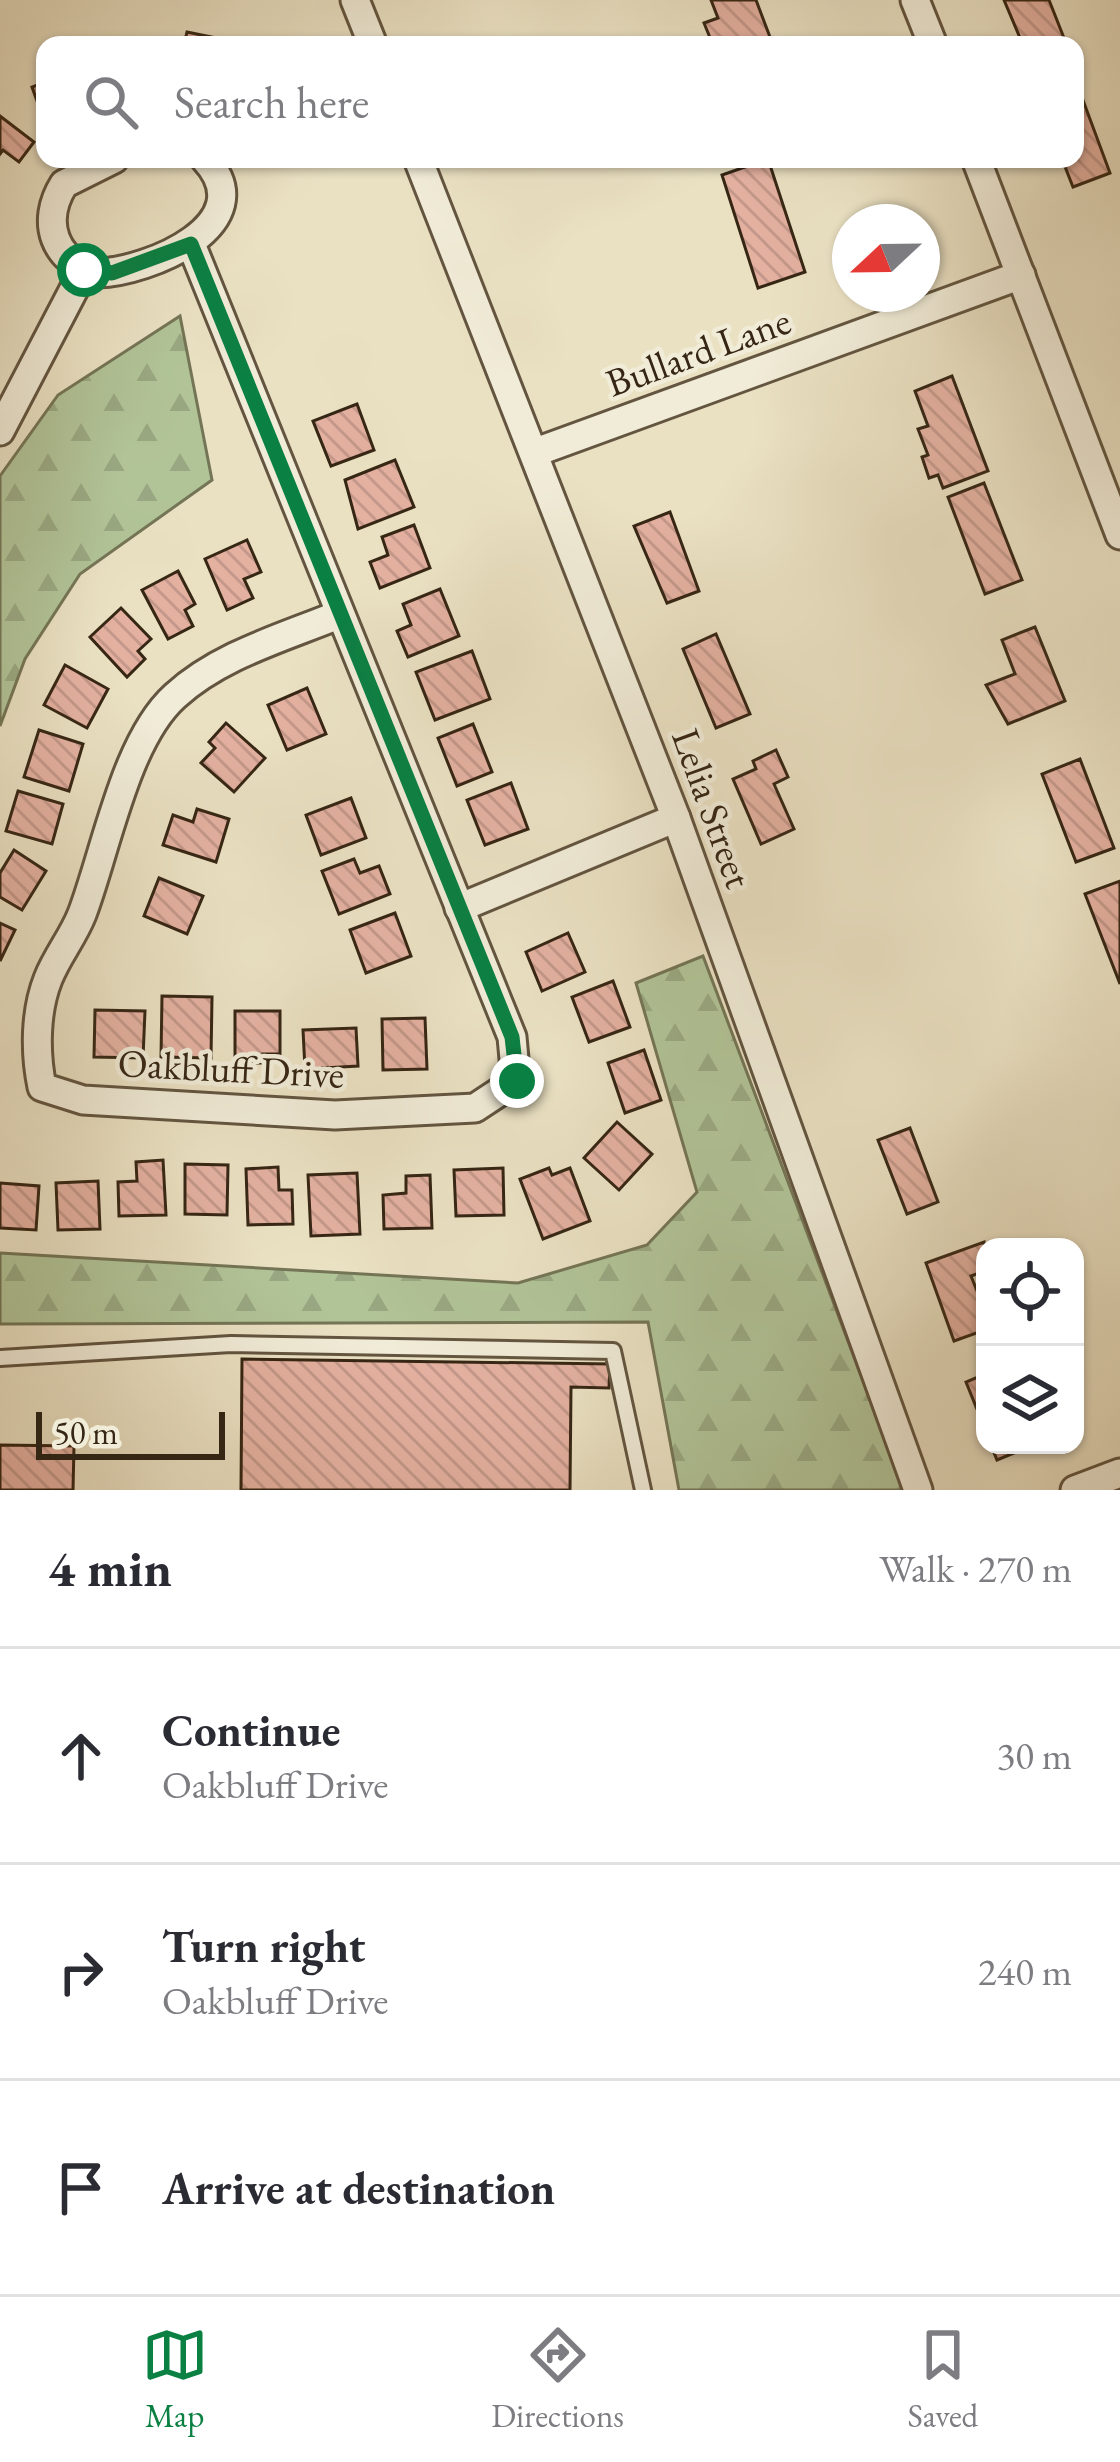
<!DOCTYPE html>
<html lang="en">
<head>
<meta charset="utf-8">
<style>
	:root { --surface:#fff; --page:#f7f7f7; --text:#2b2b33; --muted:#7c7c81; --line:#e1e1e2; --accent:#0b8043 }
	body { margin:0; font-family:"EB Garamond",serif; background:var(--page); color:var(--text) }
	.controls { position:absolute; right:36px; bottom:36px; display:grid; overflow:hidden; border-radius:24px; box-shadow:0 3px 9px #0004 }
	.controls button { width:108px; height:108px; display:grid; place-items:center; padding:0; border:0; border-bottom:3px solid var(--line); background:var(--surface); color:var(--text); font:60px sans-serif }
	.compass { position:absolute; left:832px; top:204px; width:108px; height:108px; border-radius:50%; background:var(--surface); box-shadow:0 3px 9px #0004; rotate:248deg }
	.scale { position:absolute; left:36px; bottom:30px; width:189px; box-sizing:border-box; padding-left:12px; border:6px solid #362614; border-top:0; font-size:33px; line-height:42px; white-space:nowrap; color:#362614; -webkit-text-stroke:9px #f1ecd8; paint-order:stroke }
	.stop { position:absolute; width:36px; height:36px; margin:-27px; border:9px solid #0b8043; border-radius:50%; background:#fff }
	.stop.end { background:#0b8043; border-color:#fff; box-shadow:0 3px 12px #0008 }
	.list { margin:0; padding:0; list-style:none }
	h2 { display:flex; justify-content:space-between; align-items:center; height:156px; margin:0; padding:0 48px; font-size:51px }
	h2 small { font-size:39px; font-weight:400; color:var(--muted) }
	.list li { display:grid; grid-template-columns:78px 1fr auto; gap:36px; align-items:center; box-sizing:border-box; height:216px; padding:0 48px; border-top:3px solid var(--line) }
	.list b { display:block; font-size:45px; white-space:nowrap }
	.list p { margin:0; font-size:39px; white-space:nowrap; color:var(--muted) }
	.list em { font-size:39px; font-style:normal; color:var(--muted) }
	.icon { flex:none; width:66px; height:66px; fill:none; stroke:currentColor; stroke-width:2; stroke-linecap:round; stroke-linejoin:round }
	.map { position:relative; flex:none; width:1120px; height:1490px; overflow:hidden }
	.search { position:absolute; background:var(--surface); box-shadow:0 3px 9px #0004; left:36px; right:36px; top:36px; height:132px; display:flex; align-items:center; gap:30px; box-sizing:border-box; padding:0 42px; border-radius:24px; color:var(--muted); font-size:45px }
	.sheet { height:804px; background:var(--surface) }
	nav { display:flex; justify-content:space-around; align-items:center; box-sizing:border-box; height:168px; border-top:3px solid var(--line); background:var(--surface); font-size:33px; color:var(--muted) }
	nav a { display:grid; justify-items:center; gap:6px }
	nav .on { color:var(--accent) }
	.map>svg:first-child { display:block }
</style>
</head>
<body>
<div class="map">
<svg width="1120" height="1490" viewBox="0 0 1120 1490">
	<defs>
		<pattern id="forest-firs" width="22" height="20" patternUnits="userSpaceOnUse" patternTransform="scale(3)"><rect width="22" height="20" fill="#b1c498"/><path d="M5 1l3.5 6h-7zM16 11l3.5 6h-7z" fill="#99a882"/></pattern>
		<pattern id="building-back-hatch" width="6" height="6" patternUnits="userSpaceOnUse" patternTransform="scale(3)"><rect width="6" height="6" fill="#e4b1a1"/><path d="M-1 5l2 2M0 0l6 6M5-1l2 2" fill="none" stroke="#c4988a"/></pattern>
	</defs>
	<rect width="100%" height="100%" fill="#eae1c3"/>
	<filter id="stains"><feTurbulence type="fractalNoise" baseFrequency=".00167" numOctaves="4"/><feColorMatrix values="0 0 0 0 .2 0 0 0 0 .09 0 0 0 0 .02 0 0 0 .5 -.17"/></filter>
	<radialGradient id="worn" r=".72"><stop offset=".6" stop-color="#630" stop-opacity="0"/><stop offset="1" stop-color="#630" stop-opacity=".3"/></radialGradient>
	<g fill="url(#forest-firs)" stroke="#747556" stroke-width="3">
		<path d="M 180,316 L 212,480 L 80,574 L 25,659 L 0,726 L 0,476 L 58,395 Z"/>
		<path d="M 703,956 L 904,1490 L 679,1490 L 648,1322 L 0,1324 L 0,1253 L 518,1283 L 647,1245 L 697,1192 L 636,983 Z"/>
	</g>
	<g fill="url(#building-back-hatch)" stroke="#362614" stroke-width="3">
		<path d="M 711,0 L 756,0 L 773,45 L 713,45 L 704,23 L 718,18 Z"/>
		<path d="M 1004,0 L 1049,0 L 1064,38 L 1023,45 Z"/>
		<path d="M 187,32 L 236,42 L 236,45 L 184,45 Z"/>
		<path d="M 45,82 L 45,123 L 32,87 Z"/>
		<path d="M 1077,84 L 1110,173 L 1073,187 L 1062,159 L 1075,159 Z"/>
		<path d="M 0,116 L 34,142 L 19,162 L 3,150 L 0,154 Z"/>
		<path d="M 768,159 L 805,272 L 758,288 L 722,175 Z"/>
		<path d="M 952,376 L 988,471 L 943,488 L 938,475 L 929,478 L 922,457 L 928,455 L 918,429 L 928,426 L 915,391 Z"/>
		<path d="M 357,404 L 374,450 L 331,466 L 313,421 Z"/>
		<path d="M 395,460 L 414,507 L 358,529 L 345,480 Z"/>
		<path d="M 984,483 L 1022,580 L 985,594 L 948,497 Z"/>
		<path d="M 670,512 L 699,591 L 667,603 L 634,526 Z"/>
		<path d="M 414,525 L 430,568 L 380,588 L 370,562 L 388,555 L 382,537 Z"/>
		<path d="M 247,540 L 261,572 L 244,579 L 253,598 L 227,610 L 205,559 Z"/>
		<path d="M 178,571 L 195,604 L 185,610 L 193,626 L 168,639 L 142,590 Z"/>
		<path d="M 440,589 L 459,636 L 408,657 L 397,631 L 411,625 L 403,604 Z"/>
		<path d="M 121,608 L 151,639 L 138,651 L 145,659 L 127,677 L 90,637 Z"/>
		<path d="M 1035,627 L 1065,701 L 1008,724 L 986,685 L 1015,674 L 1002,640 Z"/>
		<path d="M 716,634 L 750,714 L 716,728 L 683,649 Z"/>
		<path d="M 472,651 L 490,699 L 435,720 L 416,672 Z"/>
		<path d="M 65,665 L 108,689 L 87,728 L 44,705 Z"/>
		<path d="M 307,688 L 326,734 L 287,750 L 268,705 Z"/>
		<path d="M 226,723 L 265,758 L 234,792 L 201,763 L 215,748 L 209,742 Z"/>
		<path d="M 473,724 L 492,772 L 457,786 L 438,738 Z"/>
		<path d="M 39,730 L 83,744 L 69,791 L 24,777 Z"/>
		<path d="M 776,750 L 788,777 L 774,784 L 794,829 L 761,844 L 733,779 L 756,769 L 753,761 Z"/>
		<path d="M 1080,759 L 1114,848 L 1076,862 L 1042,774 Z"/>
		<path d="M 511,783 L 528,829 L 485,845 L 467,800 Z"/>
		<path d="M 18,791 L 63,804 L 52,844 L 6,831 Z"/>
		<path d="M 351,798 L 366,838 L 321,855 L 306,815 Z"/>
		<path d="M 197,809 L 229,819 L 216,862 L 163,845 L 173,815 L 193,822 Z"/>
		<path d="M 14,850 L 46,871 L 22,910 L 0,897 L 0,873 Z"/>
		<path d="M 354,859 L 360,873 L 379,866 L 390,894 L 339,914 L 322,871 Z"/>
		<path d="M 159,878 L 203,896 L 187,934 L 144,916 Z"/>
		<path d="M 1120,881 L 1120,984 L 1085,894 Z"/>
		<path d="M 395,913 L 411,956 L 366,973 L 350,930 Z"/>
		<path d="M 0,923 L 15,930 L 0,961 Z"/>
		<path d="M 568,933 L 585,972 L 542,991 L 526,952 Z"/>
		<path d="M 613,981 L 630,1027 L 589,1042 L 572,997 Z"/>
		<path d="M 162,996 L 212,997 L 211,1058 L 161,1057 Z"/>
		<path d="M 95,1010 L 145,1011 L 143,1058 L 94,1057 Z"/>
		<path d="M 235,1011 L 280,1011 L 280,1054 L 263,1054 L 263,1063 L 235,1063 Z"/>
		<path d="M 425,1018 L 427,1069 L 383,1070 L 382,1019 Z"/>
		<path d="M 356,1028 L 358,1066 L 305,1069 L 303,1030 Z"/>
		<path d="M 644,1050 L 661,1100 L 625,1113 L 608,1063 Z"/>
		<path d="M 617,1122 L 652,1154 L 619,1190 L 584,1158 Z"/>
		<path d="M 910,1128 L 938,1202 L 907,1214 L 878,1140 Z"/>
		<path d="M 163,1160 L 166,1215 L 119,1216 L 118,1182 L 137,1181 L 136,1162 Z"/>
		<path d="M 185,1164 L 228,1165 L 227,1215 L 185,1214 Z"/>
		<path d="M 278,1167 L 279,1190 L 292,1190 L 293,1224 L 248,1225 L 246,1169 Z"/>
		<path d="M 503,1168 L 504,1215 L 456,1216 L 454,1170 Z"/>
		<path d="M 549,1168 L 552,1175 L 570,1168 L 590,1221 L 543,1239 L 520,1179 Z"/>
		<path d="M 357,1173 L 360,1234 L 311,1236 L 308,1175 Z"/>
		<path d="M 430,1175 L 432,1228 L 384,1229 L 383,1195 L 406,1193 L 406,1176 Z"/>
		<path d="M 98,1181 L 100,1229 L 58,1230 L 56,1183 Z"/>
		<path d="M 0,1183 L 39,1186 L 36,1230 L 0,1228 Z"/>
		<path d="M 984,1242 L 985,1271 L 971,1276 L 981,1301 L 985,1299 L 985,1330 L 954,1341 L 926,1263 Z"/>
		<path d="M 242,1359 L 610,1364 L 609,1388 L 571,1387 L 570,1490 L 241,1490 Z"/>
		<path d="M 985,1374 L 985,1429 L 966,1382 Z"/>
		<path d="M 0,1445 L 74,1446 L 73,1490 L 0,1490 Z"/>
		<path d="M 991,1445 L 1034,1445 L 997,1460 Z"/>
	</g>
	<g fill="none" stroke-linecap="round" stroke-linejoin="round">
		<defs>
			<path id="lane" d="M 0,1358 L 231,1344 L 613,1351 L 643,1490"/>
			<g id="street">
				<path d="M 355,0 L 373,45"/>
				<path d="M 915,0 L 933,45"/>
				<path d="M 114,159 L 64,184 C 40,222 54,262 98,273 C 148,272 265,224 205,159"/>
				<path d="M 418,159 L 676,818 L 918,1490"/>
				<path d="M 976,159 L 1120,535"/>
				<path d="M 191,244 L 512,1037 L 516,1081 L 475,1108 L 335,1115 L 83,1100 L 42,1087 C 35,1053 35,1012 48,979 C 57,956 73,937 82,914 C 106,851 125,741 175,696 C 220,655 282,638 338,615"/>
				<path d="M 0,431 L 84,270"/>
				<path d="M 536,452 L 1021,275"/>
				<path d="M 459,908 L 676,818"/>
				<path d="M 1075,1490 L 1120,1473"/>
			</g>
		</defs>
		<use href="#lane" stroke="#635540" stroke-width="20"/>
		<use href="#street" stroke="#635540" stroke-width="33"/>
		<use href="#lane" stroke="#f1ecd8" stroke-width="14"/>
		<use href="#street" stroke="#f1ecd8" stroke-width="27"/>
	</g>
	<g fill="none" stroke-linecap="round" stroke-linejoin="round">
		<path stroke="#0b8043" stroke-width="15" d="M 84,270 L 112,273 L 191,244 L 512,1037 L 517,1081"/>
	</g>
	<g text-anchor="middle" stroke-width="9" stroke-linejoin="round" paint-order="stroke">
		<g font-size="39" fill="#362614" stroke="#f1ecd8">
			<text transform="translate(698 351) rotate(-20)" y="14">Bullard Lane</text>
			<text transform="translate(713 808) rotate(70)" y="14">Lelia Street</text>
			<text transform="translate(231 1068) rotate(3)" y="14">Oakbluff Drive</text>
		</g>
	</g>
	<rect width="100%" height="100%" filter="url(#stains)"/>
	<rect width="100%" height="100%" fill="url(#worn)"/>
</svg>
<div class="controls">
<button><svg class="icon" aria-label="locate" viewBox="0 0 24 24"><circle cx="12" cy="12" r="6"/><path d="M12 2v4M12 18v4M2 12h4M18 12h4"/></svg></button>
<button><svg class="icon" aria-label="layers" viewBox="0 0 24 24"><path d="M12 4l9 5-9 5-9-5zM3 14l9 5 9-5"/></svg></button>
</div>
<svg class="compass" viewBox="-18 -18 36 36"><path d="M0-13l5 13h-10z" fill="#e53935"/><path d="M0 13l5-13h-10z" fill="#7c7c81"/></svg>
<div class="scale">50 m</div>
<div class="stop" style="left:84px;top:270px"></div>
<div class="stop end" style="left:517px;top:1081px"></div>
<div class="search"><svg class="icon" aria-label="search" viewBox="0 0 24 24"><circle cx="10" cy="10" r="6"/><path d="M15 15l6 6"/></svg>Search here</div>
</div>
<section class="sheet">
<h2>4 min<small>Walk · 270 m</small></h2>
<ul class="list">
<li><svg class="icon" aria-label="ahead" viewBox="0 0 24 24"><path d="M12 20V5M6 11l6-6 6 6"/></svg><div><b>Continue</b><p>Oakbluff Drive</p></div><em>30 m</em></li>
<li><svg class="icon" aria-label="right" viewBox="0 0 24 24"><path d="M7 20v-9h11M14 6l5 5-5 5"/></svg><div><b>Turn right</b><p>Oakbluff Drive</p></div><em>240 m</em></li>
<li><svg class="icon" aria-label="arrive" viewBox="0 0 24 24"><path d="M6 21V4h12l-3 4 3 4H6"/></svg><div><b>Arrive at destination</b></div></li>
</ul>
</section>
<nav>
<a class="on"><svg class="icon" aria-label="map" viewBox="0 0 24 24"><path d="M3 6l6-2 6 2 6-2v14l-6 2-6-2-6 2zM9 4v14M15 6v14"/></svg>Map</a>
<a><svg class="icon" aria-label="directions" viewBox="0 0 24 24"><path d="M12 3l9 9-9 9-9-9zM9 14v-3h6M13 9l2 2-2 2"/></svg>Directions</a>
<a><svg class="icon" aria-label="saved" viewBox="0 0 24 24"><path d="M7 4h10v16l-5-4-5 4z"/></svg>Saved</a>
</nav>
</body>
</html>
